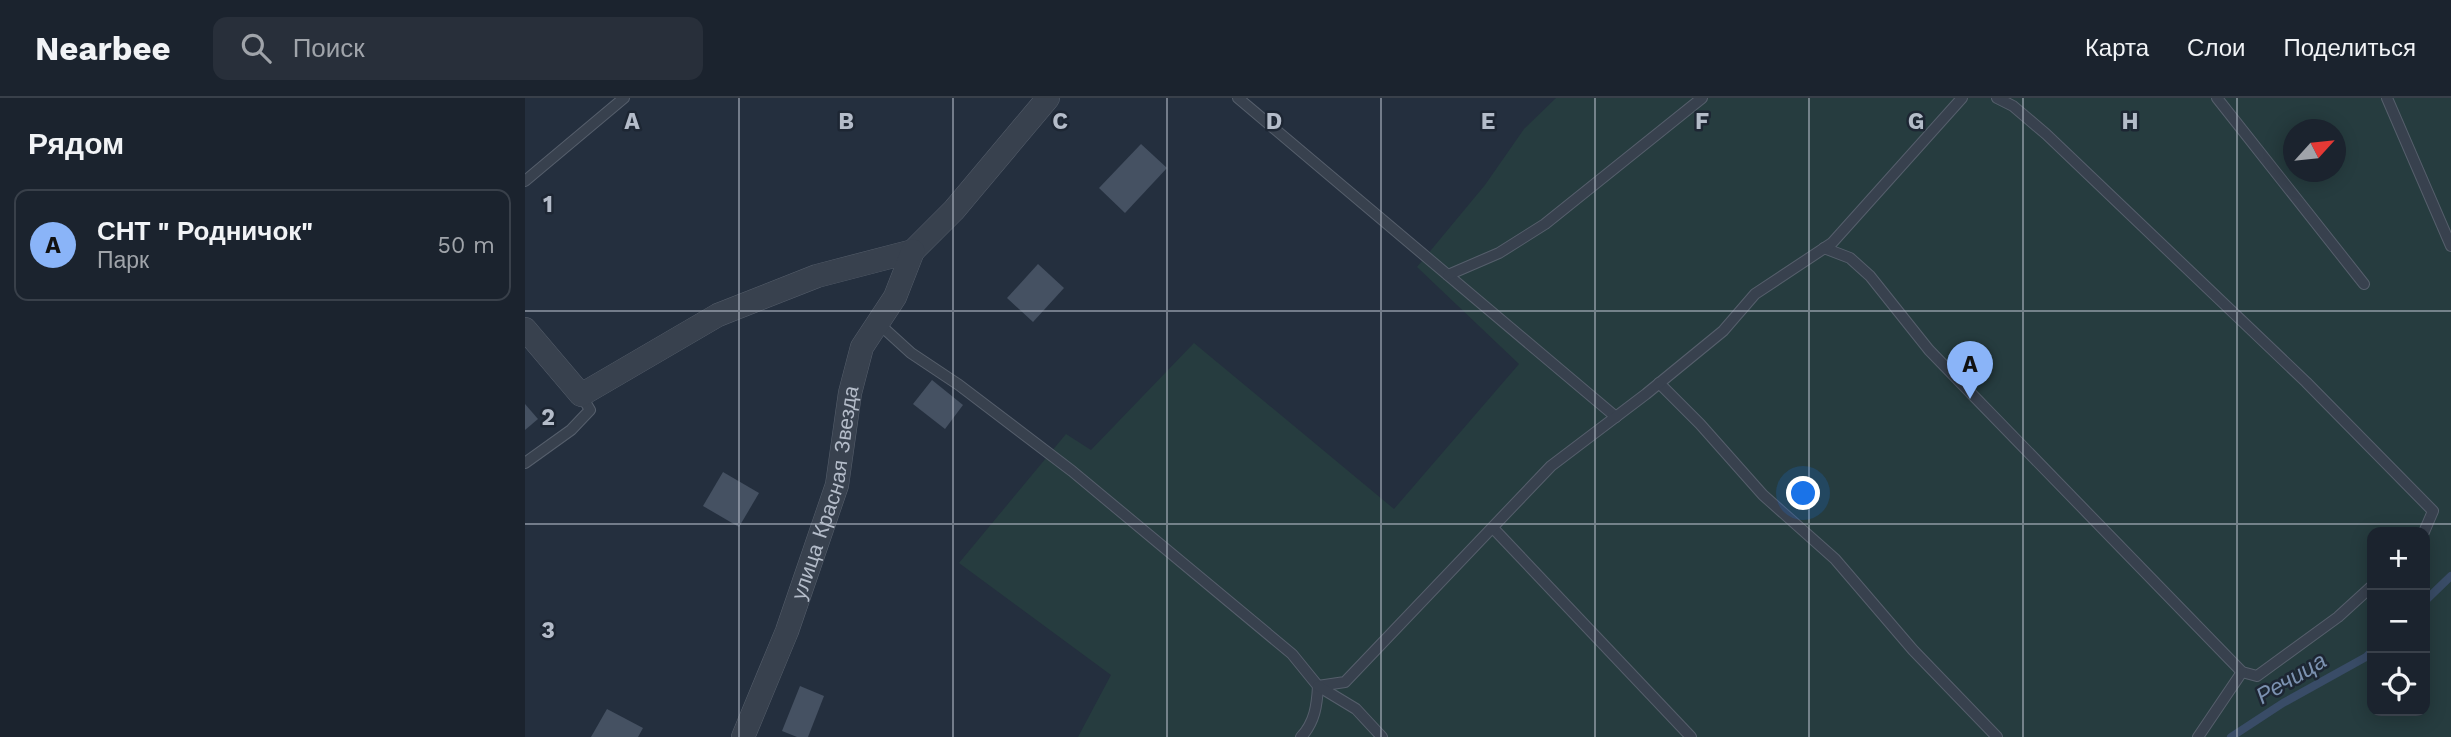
<!DOCTYPE html>
<html lang="ru">
<head>
<meta charset="utf-8">
<style>
	:root { --surface:#1b232e; --page:#282f3a; --text:#f1f3f6; --muted:#a0a4aa; --line:#39404a; --accent:#8ab4f8 }
	body { margin:0; font-family:"Work Sans",sans-serif; background:var(--page); color:var(--text) }
	.controls { position:absolute; right:21px; bottom:21px; display:grid; overflow:hidden; border-radius:14px; box-shadow:0 4px 18px #0003 }
	.controls button { width:63px; height:63px; display:grid; place-items:center; padding:0; border:0; border-bottom:2px solid var(--line); background:var(--surface); color:var(--text); font:35px sans-serif }
	.compass { position:absolute; left:1758px; top:21px; width:63px; height:63px; border-radius:50%; background:var(--surface); box-shadow:0 4px 18px #0003; rotate:63deg }
	.you { position:absolute; left:1279px; top:396px; width:24px; height:24px; margin:-18px; border:5px solid #fff; border-radius:50%; background:#1a73e8; box-shadow:0 0 0 10px #1a73e833 }
	.badge { display:grid; place-items:center; width:46px; height:46px; border-radius:50%; background:var(--accent); color:#111; font-size:23px; font-weight:700 }
	.pin { position:absolute; translate:-50% -58px; filter:drop-shadow(0 2px 4px #0008) }
	.pin::after { content:''; position:absolute; top:37px; width:24px; height:21px; background:inherit; clip-path:polygon(0 0,100% 0,50% 100%) }
	.list { margin:0; padding:0; list-style:none }
	h2 { display:flex; justify-content:space-between; align-items:center; height:91px; margin:0; padding:0 28px; font-size:30px }
	h2 small { font-size:23px; font-weight:400; color:var(--muted) }
	.list li { display:grid; grid-template-columns:46px 1fr auto; gap:21px; align-items:center; box-sizing:border-box; height:112px; margin:0 14px 14px; padding:0 14px; border:2px solid var(--line); border-radius:14px }
	.list b { display:block; font-size:26px; white-space:nowrap }
	.list p { margin:0; font-size:23px; white-space:nowrap; color:var(--muted) }
	.list em { font-size:23px; font-style:normal; color:var(--muted) }
	.icon { flex:none; width:38px; height:38px; fill:none; stroke:currentColor; stroke-width:2; stroke-linecap:round; stroke-linejoin:round }
	.map { position:relative; flex:none; width:1926px; height:639px; overflow:hidden }
	header { display:flex; align-items:center; gap:42px; box-sizing:border-box; height:98px; padding:0 35px; background:var(--surface); border-bottom:2px solid var(--line) }
	header strong { font-size:33px }
	nav { display:flex; gap:38px; margin-inline-start:auto; font-size:24px }
	.search { width:490px; height:63px; background:var(--page); display:flex; align-items:center; gap:18px; box-sizing:border-box; padding:0 24px; border-radius:14px; color:var(--muted); font-size:26px }
	main { display:flex }
	aside { flex:1; background:var(--surface) }
	.map>svg:first-child { display:block }
</style>
</head>
<body>
<header>
<strong>Nearbee</strong>
<div class="search"><svg class="icon" aria-label="search" viewBox="0 0 24 24"><circle cx="10" cy="10" r="6"/><path d="M15 15l6 6"/></svg>Поиск</div>
<nav><a>Карта</a><a>Слои</a><a>Поделиться</a></nav>
</header>
<main>
<aside>
<h2>Рядом<small></small></h2>
<ul class="list">
<li><span class="badge">A</span><div><b>СНТ &quot; Родничок&quot;</b><p>Парк</p></div><em>50 m</em></li>
</ul>
</aside>
<div class="map">
<svg width="1926" height="639" viewBox="0 0 1926 639">
	<rect width="100%" height="100%" fill="#242f3e"/>
	<path fill="#263c3f" fill-rule="evenodd" d="M 1031,0 L 1926,0 L 1926,639 L 553,639 L 586,577 L 434,465 L 541,336 L 566,352 L 669,245 L 869,411 L 994,266 L 892,169 L 960,87 L 999,31 ZM 1769,32 L 1811,32 L 1811,74 L 1769,74 ZM 1847,434 L 1900,434 L 1900,613 L 1847,613 Z"/>
	<g fill="none" stroke-linecap="round" stroke-linejoin="round">
		<g stroke="#394c67" stroke-width="8">
			<path d="M 1900,503 L 1926,478"/>
			<path d="M 1706,639 L 1758,605 L 1841,559 L 1847,553"/>
		</g>
	</g>
	<g fill="#455162">
		<path d="M 616,46 L 642,70 L 600,115 L 574,90 Z"/>
		<path d="M 513,166 L 539,190 L 508,224 L 482,200 Z"/>
		<path d="M 407,282 L 438,307 L 420,331 L 388,306 Z"/>
		<path d="M 0,306 L 13,321 L 0,332 Z"/>
		<path d="M 198,374 L 234,395 L 214,429 L 178,408 Z"/>
		<path d="M 275,588 L 299,598 L 283,639 L 272,639 L 257,633 Z"/>
		<path d="M 82,611 L 118,630 L 113,639 L 66,639 Z"/>
	</g>
	<g fill="none" stroke-linecap="round" stroke-linejoin="round">
		<defs>
			<g id="lane">
				<path d="M 713,0 L 1091,319"/>
				<path d="M 1472,0 L 1488,8 L 1521,36 L 1781,284 L 1908,413 L 1899,434"/>
				<path d="M 1692,0 L 1839,186"/>
				<path d="M 1862,0 L 1926,148"/>
				<path d="M 0,83 L 99,0"/>
				<path d="M 1299,150 L 1325,160 L 1345,178 L 1404,252 L 1717,574 L 1732,578 L 1813,519 L 1847,488"/>
				<path d="M 923,177 L 974,155 L 1020,126 L 1177,0"/>
				<path d="M 353,225 L 386,255 L 434,287 L 547,373 L 767,556 L 793,588 C 792,607 790,624 776,639"/>
				<path d="M 1134,285 L 1175,326 L 1238,397 L 1310,461 L 1388,552 L 1472,639"/>
				<path d="M 0,365 L 46,332 L 65,312 L 56,297"/>
				<path d="M 968,430 L 1166,639"/>
				<path d="M 793,588 L 820,584 L 1026,368 L 1121,296 L 1198,233 L 1230,196 L 1307,145 L 1437,0"/>
				<path d="M 793,588 L 831,611 L 857,639"/>
				<path d="M 1673,639 L 1717,574"/>
			</g>
			<g id="street">
				<path d="M 0,231 L 56,297 L 193,217 L 292,178 L 388,153 L 429,112 L 523,0"/>
				<path id="s1" d="M 218,639 L 262,533 L 312,387 L 325,295 L 337,249 L 370,199 L 388,153"/>
			</g>
		</defs>
		<use href="#lane" stroke="#565f6c" stroke-width="12"/>
		<use href="#street" stroke="#565f6c" stroke-width="24"/>
		<use href="#lane" stroke="#38414e" stroke-width="10"/>
		<use href="#street" stroke="#38414e" stroke-width="23"/>
	</g>
	<path fill="none" stroke="#b4bcc9" stroke-width="2" stroke-opacity="0.55" d="M 214,0 L 214,639M 428,0 L 428,639M 642,0 L 642,639M 856,0 L 856,639M 1070,0 L 1070,639M 1284,0 L 1284,639M 1498,0 L 1498,639M 1712,0 L 1712,639M 0,213 L 1926,213M 0,426 L 1926,426"/>
	<g text-anchor="middle" stroke-width="5" stroke-linejoin="round" paint-order="stroke">
		<g font-size="21" fill="#b4bcc9" stroke="#1d2633">
			<text dy="7" stroke="none"><textPath href="#s1" startOffset="259">улица Красная Звезда</textPath></text>
		</g>
		<g font-size="23" font-style="italic" fill="#7c92b1" stroke="#1d2633">
			<text transform="translate(1766 580) rotate(-31)" y="8">Речица</text>
		</g>
	</g>
	<g font-size="23" text-anchor="middle" font-weight="bold" fill="#b4bcc9" stroke="#1d2633" stroke-width="5" stroke-linejoin="round" paint-order="stroke">
		<text x="107" y="31">A</text>
		<text x="321" y="31">B</text>
		<text x="535" y="31">C</text>
		<text x="749" y="31">D</text>
		<text x="963" y="31">E</text>
		<text x="1177" y="31">F</text>
		<text x="1391" y="31">G</text>
		<text x="1605" y="31">H</text>
		<text x="23" y="114">1</text>
		<text x="23" y="327">2</text>
		<text x="23" y="540">3</text>
	</g>
</svg>
<div class="controls">
<button>+</button>
<button>−</button>
<button><svg class="icon" aria-label="locate" viewBox="0 0 24 24"><circle cx="12" cy="12" r="6"/><path d="M12 2v4M12 18v4M2 12h4M18 12h4"/></svg></button>
</div>
<svg class="compass" viewBox="-18 -18 36 36"><path d="M0-13l5 13h-10z" fill="#e53935"/><path d="M0 13l5-13h-10z" fill="#a0a4aa"/></svg>
<div class="you"></div>
<div class="pin badge" style="left:1445px;top:301px">A</div>
</div>
</main>
</body>
</html>
